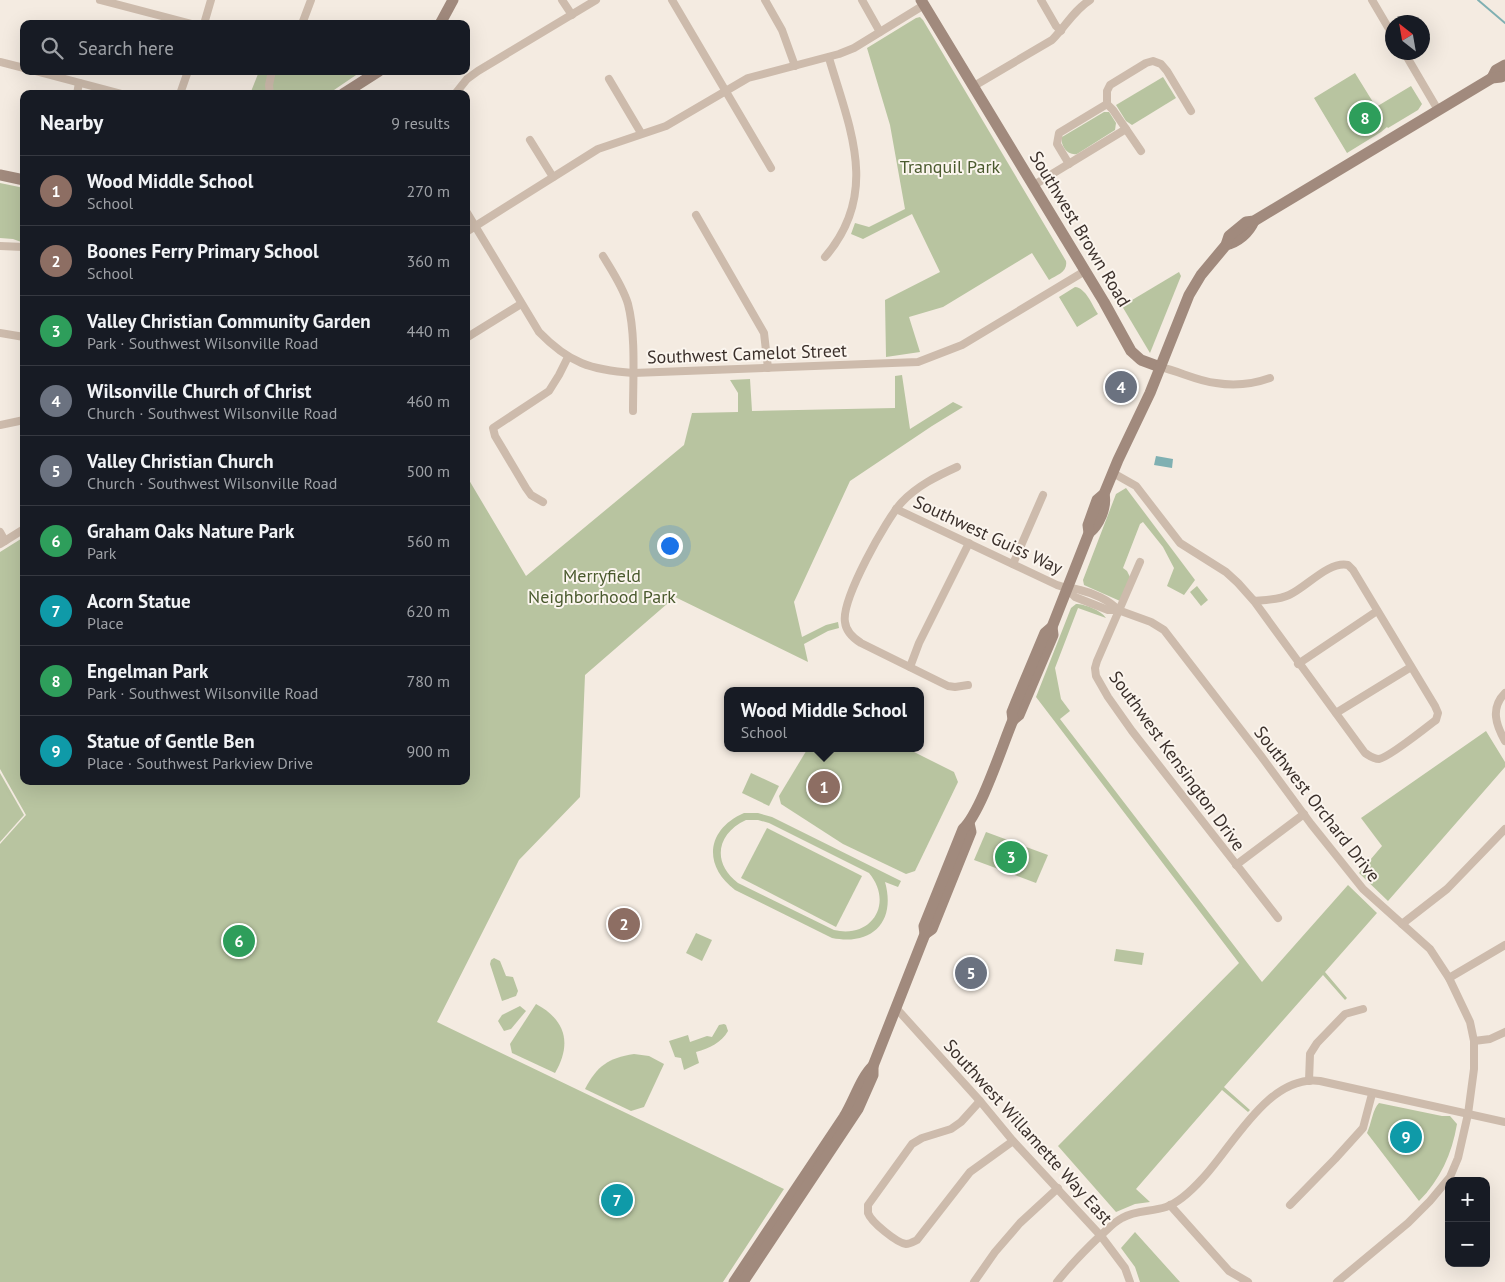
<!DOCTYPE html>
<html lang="en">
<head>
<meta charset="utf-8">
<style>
	:root { --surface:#171b24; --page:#20242c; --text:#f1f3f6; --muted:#9ea1a6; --line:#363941; --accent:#92aeb2 }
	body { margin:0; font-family:"PT Sans",sans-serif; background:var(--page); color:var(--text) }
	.controls { position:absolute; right:15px; bottom:15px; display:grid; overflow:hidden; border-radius:10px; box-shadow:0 5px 20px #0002 }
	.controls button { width:45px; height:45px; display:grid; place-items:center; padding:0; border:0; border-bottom:1px solid var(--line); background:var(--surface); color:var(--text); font:25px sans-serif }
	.compass { position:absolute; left:1385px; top:15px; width:45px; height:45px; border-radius:50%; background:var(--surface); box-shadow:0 5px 20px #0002; rotate:329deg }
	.you { position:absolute; left:669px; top:545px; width:18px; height:18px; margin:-12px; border:4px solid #fff; border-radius:50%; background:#1a73e8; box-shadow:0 0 0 8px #1a73e833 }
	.badge { display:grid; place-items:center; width:32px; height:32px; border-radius:50%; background:var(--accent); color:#fff; font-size:16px; font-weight:700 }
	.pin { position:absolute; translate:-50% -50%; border:2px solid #fff; box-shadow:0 1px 5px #0006 }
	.popup { position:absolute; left:724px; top:687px; width:200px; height:65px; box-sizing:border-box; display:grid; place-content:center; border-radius:10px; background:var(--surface); filter:drop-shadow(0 1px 4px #0005); font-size:16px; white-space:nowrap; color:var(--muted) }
	.popup b { font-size:19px; color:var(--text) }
	.popup::after { content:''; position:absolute; left:50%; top:100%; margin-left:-10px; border:10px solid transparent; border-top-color:var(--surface) }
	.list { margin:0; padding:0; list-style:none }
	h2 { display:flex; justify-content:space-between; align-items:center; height:65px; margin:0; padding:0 20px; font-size:21px }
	h2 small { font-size:16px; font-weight:400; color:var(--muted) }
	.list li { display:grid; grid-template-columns:32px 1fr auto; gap:15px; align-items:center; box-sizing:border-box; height:70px; padding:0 20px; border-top:1px solid var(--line) }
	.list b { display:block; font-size:19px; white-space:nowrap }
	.list p { margin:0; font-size:16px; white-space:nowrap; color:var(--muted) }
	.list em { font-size:16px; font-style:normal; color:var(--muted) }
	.icon { flex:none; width:28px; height:28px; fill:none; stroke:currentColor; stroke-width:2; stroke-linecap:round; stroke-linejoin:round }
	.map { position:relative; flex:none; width:1505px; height:1282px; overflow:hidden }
	.search { position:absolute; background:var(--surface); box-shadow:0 5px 20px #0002; left:20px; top:20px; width:450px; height:55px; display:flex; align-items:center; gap:12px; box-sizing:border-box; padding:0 18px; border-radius:10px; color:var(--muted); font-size:19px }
	.panel { position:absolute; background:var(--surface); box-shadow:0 5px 20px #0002; left:20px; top:90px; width:450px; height:695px; border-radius:10px }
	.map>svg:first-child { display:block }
</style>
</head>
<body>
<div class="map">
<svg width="1505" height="1282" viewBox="0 0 1505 1282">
	<rect width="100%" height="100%" fill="#f4ebe1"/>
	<g fill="#b8c4a0" fill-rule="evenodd">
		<path d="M 920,17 L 923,20 L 1066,261 C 1068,272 1057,275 1049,280 L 1032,253 L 943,307 L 909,317 L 920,352 L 886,357 L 885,300 L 940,272 L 912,214 L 863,239 L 851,234 L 855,223 L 869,227 L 905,209 L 890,125 L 867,48 L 916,18 Z"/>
		<path d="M 261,71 L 362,71 L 334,90 L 332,94 L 250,94 L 258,74 Z"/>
		<path d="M 1355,73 L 1376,107 L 1411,86 L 1422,104 L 1418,110 L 1388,128 L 1387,127 L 1381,132 L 1347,153 L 1314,98 Z"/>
		<path d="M 1163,77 L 1176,98 L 1132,125 L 1126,121 L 1116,105 Z"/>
		<path d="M 1104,112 L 1109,112 L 1116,123 L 1115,130 L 1077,154 C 1068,156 1060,146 1062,137 Z"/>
		<path d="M 0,183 L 24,188 L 24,243 L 13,239 L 0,238 Z"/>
		<path d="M 1179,272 L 1181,276 L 1150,353 L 1122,306 Z"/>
		<path d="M 1075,287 C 1086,288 1092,305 1098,314 L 1077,327 L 1059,297 Z"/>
		<path d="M 902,375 L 910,429 L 953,402 L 963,407 L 932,426 L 850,481 L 794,602 L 802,637 L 826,625 L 838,622 L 839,628 L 828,631 L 804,644 L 808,662 L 675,597 L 585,675 L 580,797 L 519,860 L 437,1022 L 784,1189 L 723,1282 L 0,1282 L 0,844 L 26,815 L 0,769 L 0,552 L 24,537 L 24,781 L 466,781 L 466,475 L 526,576 L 684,445 L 692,413 L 738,412 L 738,393 L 730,380 L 750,379 L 752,411 L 895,408 L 895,376 Z"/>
		<path d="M 1126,488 L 1195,580 L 1184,595 L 1167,586 L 1174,568 L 1163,547 L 1143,522 L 1140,524 L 1123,568 L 1127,571 L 1130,577 L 1120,601 L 1084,585 L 1083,580 L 1116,494 Z"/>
		<path d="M 1197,586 L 1208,600 L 1201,606 L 1190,592 Z"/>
		<path d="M 1076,604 C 1084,604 1101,610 1106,618 L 1078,608 L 1055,668 L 1061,699 L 1070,711 L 1060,719 L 1262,982 L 1348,885 L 1377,913 L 1325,972 L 1347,998 L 1345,1000 L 1323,975 L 1224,1087 L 1250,1110 L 1248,1112 L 1222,1090 L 1136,1189 L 1150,1202 L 1135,1204 L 1116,1212 L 1058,1146 L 1239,963 L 1036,697 L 1071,608 Z"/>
		<path d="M 1486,731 L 1505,762 L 1505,767 L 1388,901 L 1359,873 L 1382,846 L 1361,818 Z"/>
		<path d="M 808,748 L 906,748 L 954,772 L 958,782 L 915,871 L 906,874 L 843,844 L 781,804 L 779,796 Z"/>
		<path d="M 0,773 L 24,815 L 0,842 Z"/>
		<path d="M 751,773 L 779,786 L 769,806 L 742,793 Z"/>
		<path d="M 744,813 L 758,813 L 772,817 L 901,881 L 898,887 L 885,882 C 896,921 873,946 832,938 L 735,890 C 702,865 707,829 744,813 ZM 746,820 L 758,820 L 769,823 L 869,873 C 894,903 872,939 834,930 L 738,883 C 712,863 716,834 746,820 Z"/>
		<path d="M 767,828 L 862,876 L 836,927 L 741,878 Z"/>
		<path d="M 986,832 L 1048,855 L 1036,883 L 974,860 Z"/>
		<path d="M 696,933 L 712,940 L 702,961 L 686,953 Z"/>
		<path d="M 1116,949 L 1144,953 L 1142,965 L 1114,961 Z"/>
		<path d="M 494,958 L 500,961 L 506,976 L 513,977 L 518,991 L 516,996 L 502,1001 L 490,964 L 491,960 Z"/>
		<path d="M 536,1004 C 566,1020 572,1044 555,1073 L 512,1053 L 510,1044 Z"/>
		<path d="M 520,1006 L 526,1011 L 511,1029 L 504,1031 L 498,1021 L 502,1015 Z"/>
		<path d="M 724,1024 L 726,1025 L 728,1031 C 721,1043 710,1048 696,1052 L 699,1063 L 684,1070 L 681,1058 L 675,1057 L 669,1041 L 688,1035 L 690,1042 L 707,1036 L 712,1037 L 719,1025 Z"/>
		<path d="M 634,1054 L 649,1056 L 664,1064 L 644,1107 L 631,1111 L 585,1089 C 597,1066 608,1058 634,1054 Z"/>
		<path d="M 1379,1103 L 1442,1116 L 1450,1116 L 1457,1124 C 1452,1154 1440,1180 1419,1201 L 1367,1133 C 1371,1125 1373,1108 1379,1103 Z"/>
		<path d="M 1135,1232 L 1180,1282 L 1140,1282 L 1135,1267 L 1121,1248 Z"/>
	</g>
	<path fill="#7fb0b2" d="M 1156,456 L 1173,459 L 1172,468 L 1154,465 Z"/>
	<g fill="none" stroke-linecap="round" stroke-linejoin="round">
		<path stroke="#7fb0b2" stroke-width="2" d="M 1478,0 L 1505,23"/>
		<g stroke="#cdbbac" stroke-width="8">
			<path d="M 100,0 L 192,24"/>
			<path d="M 562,0 L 572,15"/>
			<path d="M 672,0 L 771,168"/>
			<path d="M 765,0 L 782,30 L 795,66"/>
			<path d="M 862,0 L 880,32"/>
			<path d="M 1041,0 L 1056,26 L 1061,31"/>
			<path d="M 1372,0 L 1392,34"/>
			<path d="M 204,24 L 211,0"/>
			<path d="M 302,24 L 311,0"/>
			<path d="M 1404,52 L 1438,110"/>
			<path d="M 0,62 L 24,68"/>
			<path d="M 35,71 L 122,94"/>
			<path d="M 609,79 L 641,133"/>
			<path d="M 974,86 L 1052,40 C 1065,27 1074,10 1090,0"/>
			<path d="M 77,94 L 79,83"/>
			<path d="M 180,94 L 188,71"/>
			<path d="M 270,94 L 269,85 L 272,71"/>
			<path d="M 455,94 L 467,79 L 478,71 L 596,0"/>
			<path d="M 1107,104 L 1107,91 L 1110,85 L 1146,63 L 1153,61 L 1161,64 L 1167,71 L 1191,111"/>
			<path d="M 1107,104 L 1113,110 L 1141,151"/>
			<path d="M 530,140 L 553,177"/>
			<path d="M 1069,164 L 1057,144 L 1059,133 L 1107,104"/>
			<path d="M 1034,185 L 1126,129"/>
			<path d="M 466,211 L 539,332 C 569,363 591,370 633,373 L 918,362 L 962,345 L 1085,271"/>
			<path d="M 696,215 L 764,333 L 768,368"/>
			<path d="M 466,232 L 598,149 L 666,126 L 748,78 L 839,54 L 854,48 L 924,5"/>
			<path d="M 0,246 L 24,247"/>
			<path d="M 603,256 C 612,271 623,287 628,304 C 636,335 633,378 633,411"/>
			<path d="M 825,257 C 880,193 850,129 829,58"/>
			<path d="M 0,333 L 24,337"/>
			<path d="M 466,338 L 521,304"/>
			<path d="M 1160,367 C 1179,371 1197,381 1216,383 C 1234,386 1253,384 1270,378"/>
			<path d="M 0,425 L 24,420"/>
			<path d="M 957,467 C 937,476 917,486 902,502 C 886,519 841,600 845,622 C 846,632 853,638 861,643 L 948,686 L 955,687 L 968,685"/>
			<path d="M 1113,473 L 1136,486 L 1180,543 L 1226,572 L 1238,583 L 1254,601 L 1365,753 C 1370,756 1373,759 1379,759 C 1388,758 1427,727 1436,720 L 1438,713 L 1435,706 L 1353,570 L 1348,565 C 1328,561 1307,587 1289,595 C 1278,600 1266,600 1254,601"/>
			<path d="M 543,502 L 531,495 L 526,488 L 495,436 L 493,428 L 549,391 L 559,375 L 568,357"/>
			<path d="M 896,509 L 1057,585 C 1067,589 1072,587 1080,590 C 1093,593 1109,600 1118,610"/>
			<path d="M 0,532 L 5,541"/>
			<path d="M 0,544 L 24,529"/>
			<path d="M 1140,562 L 1097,661 L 1095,668 L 1096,676 L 1108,697 L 1132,731 L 1278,918"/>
			<path d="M 1013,564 L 1043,495"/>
			<path d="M 1067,589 L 1075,597 L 1108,610 L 1118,610 L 1151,622 L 1164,630 L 1261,756 L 1311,824 L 1363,889 L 1430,949 L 1449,978 L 1470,1022 L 1474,1041 L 1474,1069 L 1468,1114 L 1458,1158 L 1450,1177 L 1430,1201 L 1408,1223 L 1337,1282"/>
			<path d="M 1298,664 L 1377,611"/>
			<path d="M 910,667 L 919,643 L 969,543"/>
			<path d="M 1505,693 C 1490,708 1496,725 1505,741"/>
			<path d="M 1336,713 L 1411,667"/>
			<path d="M 1236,865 L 1304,814"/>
			<path d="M 1402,924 L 1447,889 L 1505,829"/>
			<path d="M 1449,978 L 1505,945"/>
			<path d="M 896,1008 L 980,1101 L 1013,1141 L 1101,1236 L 1125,1268 L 1130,1282"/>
			<path d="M 1474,1041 L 1490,1039 L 1505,1032"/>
			<path d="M 1309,1081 L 1310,1054 L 1317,1043 L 1345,1014 L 1363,1009"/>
			<path d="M 980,1101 L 961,1122 L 951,1129 L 922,1138 L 912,1144 L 868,1205 C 868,1207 868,1212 868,1213 C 871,1222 897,1243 906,1244 C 910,1244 913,1242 917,1240 L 970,1172 L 1013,1141"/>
			<path d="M 1170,1205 L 1229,1271 L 1248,1282"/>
			<path d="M 1290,1205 L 1335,1159 L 1363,1128 L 1372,1094"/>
			<path d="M 974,1282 L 995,1252 L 1020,1223 L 1058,1188"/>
			<path d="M 1057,1282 C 1072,1263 1084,1251 1101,1235 C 1108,1229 1114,1222 1122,1218 C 1136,1210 1151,1212 1166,1207 C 1180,1202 1192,1190 1202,1179 C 1232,1148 1268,1074 1320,1081 L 1505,1122"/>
		</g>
		<g stroke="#a18a7d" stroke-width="11">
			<path d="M 921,0 L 1104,302 L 1131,351 L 1141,360 L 1160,367"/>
			<path d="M 440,24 L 453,0"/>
			<path d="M 1492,78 L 1496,70 L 1505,65"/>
			<path d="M 343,94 L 379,71"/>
			<path d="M 0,175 L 24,180"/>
			<path d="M 1226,245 C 1238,242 1249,233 1254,221"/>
			<path d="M 1089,533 C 1099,525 1107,507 1104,494"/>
			<path d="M 1013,720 L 1019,715 L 1053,635 L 1052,627"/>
			<path d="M 925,934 L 932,929 L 971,832 L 969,823"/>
			<path d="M 734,1282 L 844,1117 C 854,1101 861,1077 873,1066 L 925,934 L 924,926 L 963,829 C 981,812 1002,746 1013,720 L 1012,712 L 1016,702 L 1045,633 L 1052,627 L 1089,533 L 1088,525 L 1097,500 L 1104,494 L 1118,460 L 1150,393 L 1189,295 L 1201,275 L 1226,245 L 1229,236 L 1246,222 L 1254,221 L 1492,78 L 1501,77 L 1505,75"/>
			<path d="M 743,1282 L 858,1109 L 873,1075 L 873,1066"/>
		</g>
	</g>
	<g text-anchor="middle" stroke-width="4" stroke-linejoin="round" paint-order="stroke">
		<g font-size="18" fill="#4a5a2e" stroke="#fbf5ee">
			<text x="950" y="173">Tranquil Park</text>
			<text x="602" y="582">Merryfield<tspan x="602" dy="21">Neighborhood Park</tspan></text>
		</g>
		<g font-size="18" fill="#3b302b" stroke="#fbf5ee">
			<text transform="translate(1080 229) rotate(59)" y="6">Southwest Brown Road</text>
			<text transform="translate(747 354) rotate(-2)" y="6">Southwest Camelot Street</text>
			<text transform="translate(988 535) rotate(25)" y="6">Southwest Guiss Way</text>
			<text transform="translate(1177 761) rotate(54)" y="6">Southwest Kensington Drive</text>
			<text transform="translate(1317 804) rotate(52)" y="6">Southwest Orchard Drive</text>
			<text transform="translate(1028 1132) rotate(48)" y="6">Southwest Willamette Way East</text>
		</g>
	</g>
</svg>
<div class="controls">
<button>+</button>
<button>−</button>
</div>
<svg class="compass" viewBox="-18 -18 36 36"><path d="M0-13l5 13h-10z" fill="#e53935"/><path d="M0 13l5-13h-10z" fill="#9ea1a6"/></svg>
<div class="you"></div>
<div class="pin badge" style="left:824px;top:787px;background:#8d6e63">1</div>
<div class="popup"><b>Wood Middle School</b>School</div>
<div class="pin badge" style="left:624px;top:924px;background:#8d6e63">2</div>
<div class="pin badge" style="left:1011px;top:857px;background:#2e9e5b">3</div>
<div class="pin badge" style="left:1121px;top:387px;background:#6b7280">4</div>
<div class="pin badge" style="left:971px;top:973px;background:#6b7280">5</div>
<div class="pin badge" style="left:239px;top:941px;background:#2e9e5b">6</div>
<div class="pin badge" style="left:617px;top:1200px;background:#0f9aa8">7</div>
<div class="pin badge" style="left:1365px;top:118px;background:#2e9e5b">8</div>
<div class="pin badge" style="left:1406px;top:1137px;background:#0f9aa8">9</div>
<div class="search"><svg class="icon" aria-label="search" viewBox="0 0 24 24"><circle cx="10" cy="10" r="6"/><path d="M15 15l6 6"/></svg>Search here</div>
<section class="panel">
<h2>Nearby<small>9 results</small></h2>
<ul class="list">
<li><span class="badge" style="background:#8d6e63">1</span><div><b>Wood Middle School</b><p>School</p></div><em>270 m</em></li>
<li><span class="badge" style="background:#8d6e63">2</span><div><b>Boones Ferry Primary School</b><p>School</p></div><em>360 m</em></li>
<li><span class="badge" style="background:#2e9e5b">3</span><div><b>Valley Christian Community Garden</b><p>Park · Southwest Wilsonville Road</p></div><em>440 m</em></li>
<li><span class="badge" style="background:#6b7280">4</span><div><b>Wilsonville Church of Christ</b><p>Church · Southwest Wilsonville Road</p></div><em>460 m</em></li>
<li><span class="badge" style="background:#6b7280">5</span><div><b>Valley Christian Church</b><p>Church · Southwest Wilsonville Road</p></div><em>500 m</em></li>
<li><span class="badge" style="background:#2e9e5b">6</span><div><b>Graham Oaks Nature Park</b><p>Park</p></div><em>560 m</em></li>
<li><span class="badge" style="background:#0f9aa8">7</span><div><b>Acorn Statue</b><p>Place</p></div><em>620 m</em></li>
<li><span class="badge" style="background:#2e9e5b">8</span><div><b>Engelman Park</b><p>Park · Southwest Wilsonville Road</p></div><em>780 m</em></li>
<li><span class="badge" style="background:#0f9aa8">9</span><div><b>Statue of Gentle Ben</b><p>Place · Southwest Parkview Drive</p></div><em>900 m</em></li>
</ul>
</section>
</div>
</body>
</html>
